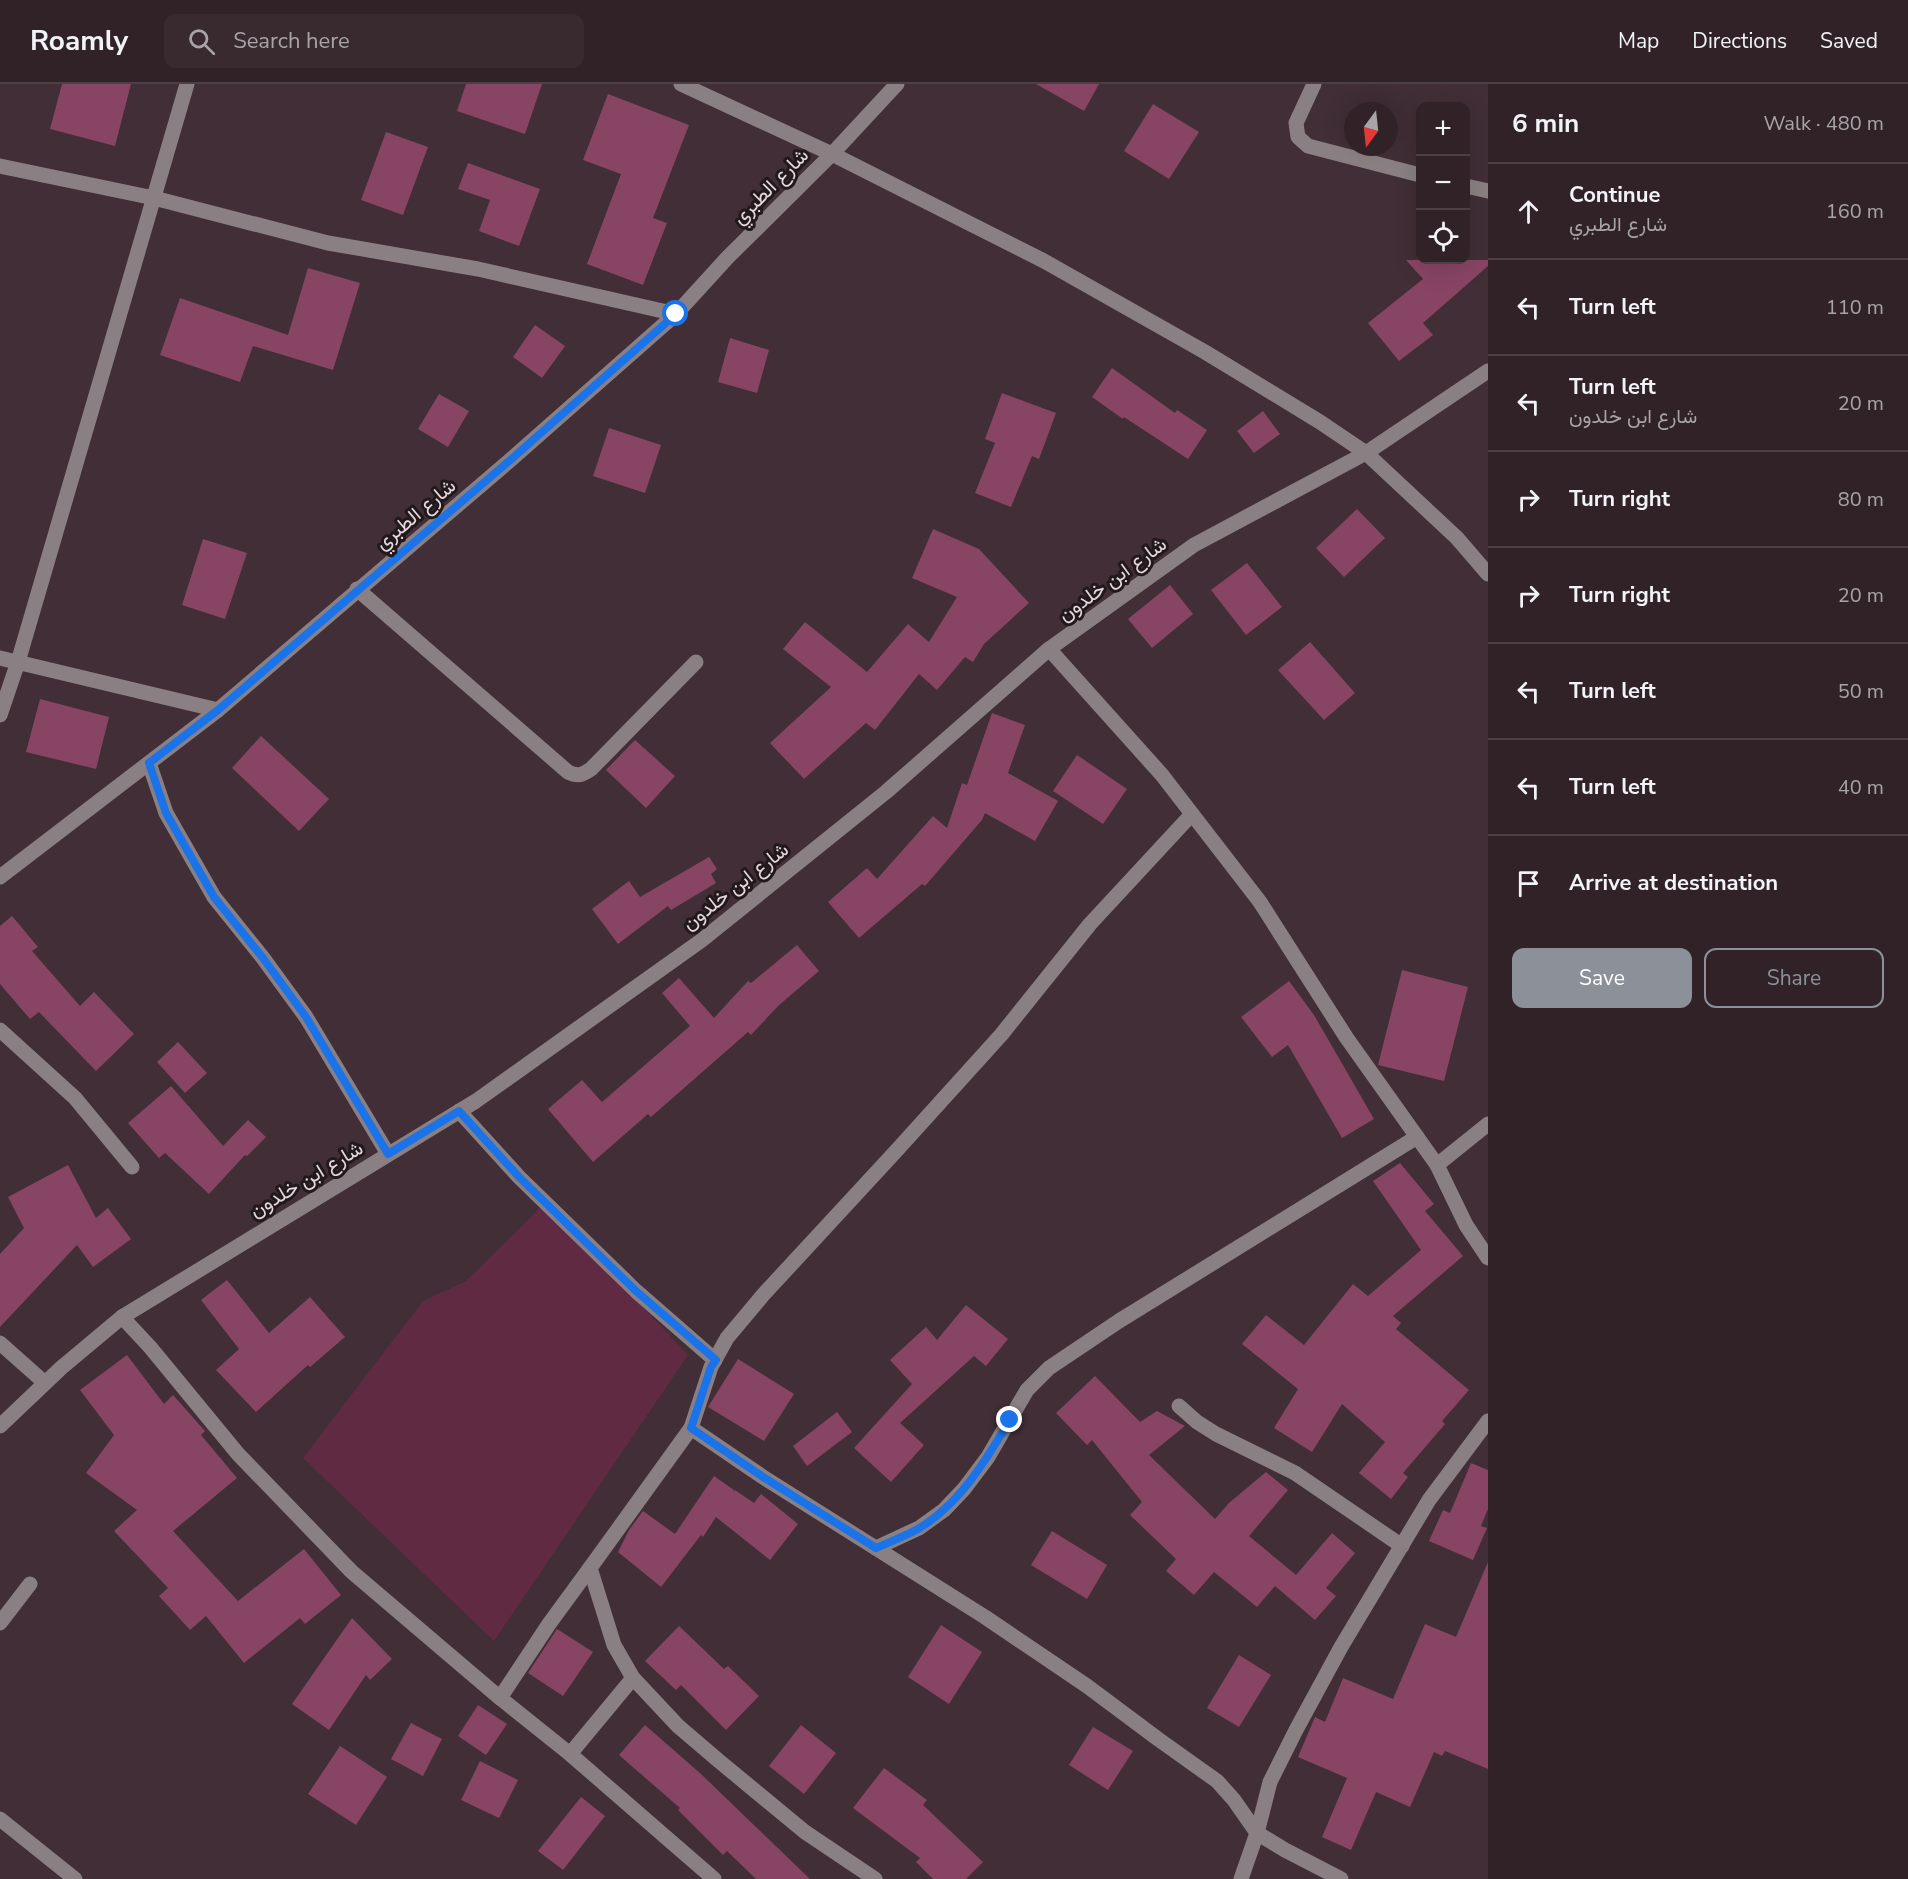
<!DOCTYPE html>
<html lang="en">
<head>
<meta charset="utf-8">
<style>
	:root { --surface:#312228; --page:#392a30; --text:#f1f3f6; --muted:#a8a4a8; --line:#4c3f45; --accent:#8c9099 }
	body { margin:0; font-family:"Nunito Sans",Vazirmatn,sans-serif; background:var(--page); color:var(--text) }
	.controls { position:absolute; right:18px; top:18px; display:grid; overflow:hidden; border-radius:12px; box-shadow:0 6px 24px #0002 }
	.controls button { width:54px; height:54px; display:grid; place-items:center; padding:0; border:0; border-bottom:2px solid var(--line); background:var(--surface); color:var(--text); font:30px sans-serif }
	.compass { position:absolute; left:1344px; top:18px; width:54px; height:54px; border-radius:50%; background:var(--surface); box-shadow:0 6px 24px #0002; rotate:195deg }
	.stop { position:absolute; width:18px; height:18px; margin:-14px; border:4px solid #1a73e8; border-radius:50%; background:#fff }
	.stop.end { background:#1a73e8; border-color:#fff; box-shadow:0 2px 6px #0008 }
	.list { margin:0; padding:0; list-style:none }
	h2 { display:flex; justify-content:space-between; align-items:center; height:78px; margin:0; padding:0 24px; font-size:26px }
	h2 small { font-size:20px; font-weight:400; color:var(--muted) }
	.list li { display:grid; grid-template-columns:39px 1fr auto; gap:18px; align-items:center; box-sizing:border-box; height:96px; padding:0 24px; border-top:2px solid var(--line) }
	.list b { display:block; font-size:22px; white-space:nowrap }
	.list p { margin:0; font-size:20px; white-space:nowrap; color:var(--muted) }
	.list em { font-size:20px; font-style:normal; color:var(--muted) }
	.actions { display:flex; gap:12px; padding:18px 24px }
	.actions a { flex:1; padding:14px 0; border:2px solid var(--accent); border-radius:12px; text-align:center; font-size:21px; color:var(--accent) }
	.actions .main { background:var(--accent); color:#fff }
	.icon { flex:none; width:33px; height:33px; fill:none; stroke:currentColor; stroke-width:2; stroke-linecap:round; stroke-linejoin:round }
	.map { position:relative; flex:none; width:1488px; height:1795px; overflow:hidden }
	header { display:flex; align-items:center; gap:36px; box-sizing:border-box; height:84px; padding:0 30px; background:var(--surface); border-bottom:2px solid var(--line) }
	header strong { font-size:28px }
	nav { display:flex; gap:33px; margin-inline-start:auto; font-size:21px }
	.search { width:420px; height:54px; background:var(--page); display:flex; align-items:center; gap:15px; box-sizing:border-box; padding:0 21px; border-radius:12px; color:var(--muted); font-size:22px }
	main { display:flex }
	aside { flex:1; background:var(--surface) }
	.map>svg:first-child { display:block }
</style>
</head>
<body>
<header>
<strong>Roamly</strong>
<div class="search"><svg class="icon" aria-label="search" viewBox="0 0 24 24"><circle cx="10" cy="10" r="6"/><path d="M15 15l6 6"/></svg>Search here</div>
<nav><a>Map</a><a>Directions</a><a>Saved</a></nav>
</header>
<main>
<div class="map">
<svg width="1488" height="1795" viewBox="0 0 1488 1795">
	<rect width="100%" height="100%" fill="#412e36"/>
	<path fill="#612a43" d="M 545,1119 L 688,1271 L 494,1557 L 303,1374 L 423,1217 L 466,1197 Z"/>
	<g fill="#884563">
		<path d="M 62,0 L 131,0 L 115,62 L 50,45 Z"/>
		<path d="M 466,0 L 542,0 L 525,50 L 457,27 Z"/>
		<path d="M 1036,0 L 1099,0 L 1084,27 Z"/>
		<path d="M 608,10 L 689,41 L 653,134 L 667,139 L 643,201 L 587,180 L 621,90 L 583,76 Z"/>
		<path d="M 1153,20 L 1199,48 L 1169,95 L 1124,67 Z"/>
		<path d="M 386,48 L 428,63 L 403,131 L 361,116 Z"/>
		<path d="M 468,79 L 540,105 L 519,162 L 479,147 L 490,116 L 458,105 Z"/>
		<path d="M 1406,176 L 1488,176 L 1488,182 L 1423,239 L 1433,251 L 1399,277 L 1368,239 L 1423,195 Z"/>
		<path d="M 308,184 L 360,199 L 333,286 L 253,262 L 240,298 L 160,271 L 180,214 L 288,251 Z"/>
		<path d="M 535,241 L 565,262 L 542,294 L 513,273 Z"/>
		<path d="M 730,254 L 769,266 L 757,309 L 718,298 Z"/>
		<path d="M 1112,284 L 1175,329 L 1177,326 L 1207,346 L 1188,375 L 1124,333 L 1123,335 L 1092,313 Z"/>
		<path d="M 1002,309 L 1056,329 L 1039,375 L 1032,372 L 1011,423 L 975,409 L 995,359 L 985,355 Z"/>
		<path d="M 439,310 L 469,327 L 448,363 L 418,345 Z"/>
		<path d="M 1263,327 L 1280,350 L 1254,369 L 1237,347 Z"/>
		<path d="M 609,344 L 661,361 L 645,409 L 593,392 Z"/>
		<path d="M 1357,425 L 1385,454 L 1344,493 L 1316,464 Z"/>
		<path d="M 933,445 L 979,465 L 1029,519 L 984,560 L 973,578 L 965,573 L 937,606 L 919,590 L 875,646 L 866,639 L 804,695 L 770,659 L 831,603 L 783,565 L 805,538 L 867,588 L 908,540 L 929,558 L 957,513 L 912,494 Z"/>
		<path d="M 203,455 L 247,469 L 225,535 L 182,521 Z"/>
		<path d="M 1247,479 L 1282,523 L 1246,551 L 1211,506 Z"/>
		<path d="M 1170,501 L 1193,530 L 1152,564 L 1128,535 Z"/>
		<path d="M 1310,558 L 1355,609 L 1324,636 L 1278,586 Z"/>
		<path d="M 40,615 L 109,633 L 96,685 L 26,668 Z"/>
		<path d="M 992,629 L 1025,641 L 1008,689 L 1058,717 L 1035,757 L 985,729 L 982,736 L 925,802 L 922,800 L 859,854 L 828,818 L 867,784 L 877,795 L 933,732 L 947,744 L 962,699 L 967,701 Z"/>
		<path d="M 261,652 L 329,715 L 299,747 L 232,684 Z"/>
		<path d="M 635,656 L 675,692 L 646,724 L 606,686 Z"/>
		<path d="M 1077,671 L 1127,705 L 1103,740 L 1053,707 Z"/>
		<path d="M 709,773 L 717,785 L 711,790 L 716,799 L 671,826 L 668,822 L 618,860 L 592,825 L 629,797 L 640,813 Z"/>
		<path d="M 12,832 L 38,863 L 32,867 L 80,922 L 94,908 L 134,950 L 96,987 L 39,928 L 30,935 L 0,900 L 0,842 Z"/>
		<path d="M 797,861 L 819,887 L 778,922 L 751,951 L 748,948 L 651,1033 L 648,1030 L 593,1078 L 548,1025 L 582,996 L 602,1018 L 690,942 L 662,909 L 679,894 L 714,934 L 748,897 L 751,899 Z"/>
		<path d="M 1402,886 L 1468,903 L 1444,997 L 1378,981 Z"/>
		<path d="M 1289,897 L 1314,931 L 1374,1035 L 1342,1054 L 1288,961 L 1272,973 L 1241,933 Z"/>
		<path d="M 178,958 L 207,989 L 185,1009 L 157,978 Z"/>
		<path d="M 171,1002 L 223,1062 L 248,1036 L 266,1053 L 247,1072 L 245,1071 L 209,1110 L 165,1069 L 159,1074 L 128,1039 Z"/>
		<path d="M 1400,1079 L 1434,1120 L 1425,1127 L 1463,1172 L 1393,1232 L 1401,1239 L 1396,1245 L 1469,1306 L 1442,1337 L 1445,1340 L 1403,1389 L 1408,1393 L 1391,1415 L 1359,1389 L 1385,1358 L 1342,1320 L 1312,1368 L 1274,1344 L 1298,1305 L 1242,1260 L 1266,1231 L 1304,1261 L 1353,1200 L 1368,1212 L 1421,1166 L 1373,1097 Z"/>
		<path d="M 68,1081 L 96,1134 L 108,1124 L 131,1155 L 93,1183 L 77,1161 L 0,1243 L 0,1170 L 24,1144 L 8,1113 Z"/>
		<path d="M 227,1196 L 269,1249 L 310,1213 L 345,1253 L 310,1283 L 308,1281 L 256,1328 L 216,1286 L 239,1265 L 201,1216 Z"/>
		<path d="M 966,1221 L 1008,1255 L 986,1282 L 974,1272 L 900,1339 L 924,1361 L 891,1398 L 854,1364 L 912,1300 L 890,1276 L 926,1243 L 937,1256 Z"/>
		<path d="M 127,1271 L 164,1320 L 173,1311 L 205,1347 L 201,1351 L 237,1394 L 173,1447 L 238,1517 L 304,1465 L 341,1511 L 305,1540 L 300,1534 L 244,1579 L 206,1532 L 190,1546 L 159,1512 L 168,1504 L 114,1447 L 137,1426 L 86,1389 L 114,1351 L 80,1306 Z"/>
		<path d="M 738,1275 L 794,1310 L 764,1357 L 708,1323 Z"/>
		<path d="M 1095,1292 L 1140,1338 L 1157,1327 L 1185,1342 L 1149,1371 L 1215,1435 L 1229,1419 L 1266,1388 L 1288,1406 L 1249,1452 L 1296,1491 L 1332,1449 L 1355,1469 L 1326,1504 L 1336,1512 L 1315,1536 L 1275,1502 L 1257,1523 L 1214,1488 L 1194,1511 L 1166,1487 L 1176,1475 L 1130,1431 L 1142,1418 L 1092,1356 L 1087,1361 L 1056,1329 Z"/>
		<path d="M 837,1328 L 852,1348 L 807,1382 L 793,1362 Z"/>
		<path d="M 1471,1379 L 1488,1386 L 1488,1425 L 1481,1442 L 1487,1444 L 1473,1476 L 1429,1457 L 1443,1426 L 1450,1429 Z"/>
		<path d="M 714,1392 L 734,1406 L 733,1408 L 735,1406 L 754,1419 L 761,1410 L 798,1440 L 770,1476 L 716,1433 L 703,1453 L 701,1451 L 661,1503 L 618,1468 L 629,1446 L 643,1427 L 675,1450 Z"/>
		<path d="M 1052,1447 L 1107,1481 L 1087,1515 L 1031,1481 Z"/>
		<path d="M 1488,1478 L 1488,1685 L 1445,1667 L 1442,1672 L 1434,1668 L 1410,1723 L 1376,1708 L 1351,1766 L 1322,1753 L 1347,1694 L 1298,1673 L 1315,1633 L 1325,1638 L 1343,1594 L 1393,1615 L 1425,1540 L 1456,1553 Z"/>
		<path d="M 352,1534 L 392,1575 L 370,1596 L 366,1591 L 329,1646 L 292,1620 Z"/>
		<path d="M 941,1541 L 982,1568 L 949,1620 L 908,1593 Z"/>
		<path d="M 679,1542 L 724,1585 L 728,1582 L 759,1612 L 726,1646 L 681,1601 L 676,1606 L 645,1577 Z"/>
		<path d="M 557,1545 L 593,1568 L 563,1612 L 528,1589 Z"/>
		<path d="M 1239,1571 L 1271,1591 L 1239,1643 L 1207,1624 Z"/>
		<path d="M 478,1621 L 507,1640 L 486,1671 L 458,1652 Z"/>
		<path d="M 411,1639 L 442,1655 L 423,1692 L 391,1675 Z"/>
		<path d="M 645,1641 L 701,1690 L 810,1795 L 756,1795 L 727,1767 L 723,1771 L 678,1726 L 680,1724 L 619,1671 Z"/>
		<path d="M 801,1641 L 836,1669 L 804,1710 L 769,1682 Z"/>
		<path d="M 1093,1643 L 1133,1667 L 1108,1706 L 1069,1681 Z"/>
		<path d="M 340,1662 L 387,1693 L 356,1741 L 308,1710 Z"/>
		<path d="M 480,1677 L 518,1696 L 499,1734 L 461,1716 Z"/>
		<path d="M 884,1684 L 927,1716 L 923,1721 L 983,1778 L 966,1795 L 933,1795 L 916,1778 L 920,1774 L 853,1724 Z"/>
		<path d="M 581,1713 L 605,1732 L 563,1786 L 538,1767 Z"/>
	</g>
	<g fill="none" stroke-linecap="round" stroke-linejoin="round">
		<g stroke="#8a8083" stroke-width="15">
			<path d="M 681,0 L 832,70 L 1044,177 L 1205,268 L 1320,338 L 1366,369 L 1457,454 L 1488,490"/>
			<path d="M 1314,0 L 1296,39 L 1298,53 L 1308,62 L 1420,91"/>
			<path d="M 0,82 L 154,114 L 328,159 L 478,185 L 676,230"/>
			<path d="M 1466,102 L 1488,107"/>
			<path d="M 357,505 L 568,688 C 578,693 582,691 591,685 L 696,578"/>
			<path d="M 1049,565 L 1162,691 L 1260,818 L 1346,953 L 1437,1081 L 1466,1141 L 1488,1174"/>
			<path d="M 0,574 L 218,626"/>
			<path d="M 0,631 L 18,578 L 187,0"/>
			<path d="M 149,679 L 166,729 L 214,813 L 263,874 L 306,933 L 388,1070"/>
			<path d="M 0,793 L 218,626 L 508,378 L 676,230 L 728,173 L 832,70 L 897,0"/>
			<path d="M 0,946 L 75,1014 L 132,1083"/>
			<path d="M 459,1027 L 519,1093 L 636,1207 L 715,1276"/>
			<path d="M 1437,1081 L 1488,1040"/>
			<path d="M 122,1233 L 150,1263 L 238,1370 L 352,1488 L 500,1614 L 570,1670 L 714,1795"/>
			<path d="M 0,1259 L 45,1299"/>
			<path d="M 1179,1322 L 1197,1338 L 1216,1350 L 1295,1389 L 1402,1462"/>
			<path d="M 0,1342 L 61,1284 L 122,1233 L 476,1017 L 702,856 L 886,708 L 1049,565 L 1194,461 L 1366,369 L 1488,287"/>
			<path d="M 691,1344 L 711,1283 L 727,1254 L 763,1211 L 897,1066 L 1001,951 L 1090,840 L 1192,730"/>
			<path d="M 876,1464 L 919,1444 L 944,1426 L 964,1405 L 988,1373 L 1027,1306 L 1049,1284 L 1119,1237 L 1417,1053"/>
			<path d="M 0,1539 L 30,1500"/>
			<path d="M 500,1614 L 549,1540 L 590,1484"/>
			<path d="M 570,1670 L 633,1594"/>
			<path d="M 0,1735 L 75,1795"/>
			<path d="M 875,1795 L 805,1748 L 719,1677 L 678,1642 L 633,1594 L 614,1561 L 590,1484 L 691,1344 L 763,1393 L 985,1533 L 1087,1602 L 1158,1655 L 1217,1697 L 1234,1716 L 1257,1749 L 1285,1766 L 1341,1795"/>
			<path d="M 1241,1795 L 1257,1749 L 1270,1698 L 1296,1646 L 1341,1563 L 1429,1416 L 1488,1337"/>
		</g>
	</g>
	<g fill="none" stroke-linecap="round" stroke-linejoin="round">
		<path stroke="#1a73e8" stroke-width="8" d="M 676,230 L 508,378 L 218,626 L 149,679 L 166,729 L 214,813 L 263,874 L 306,933 L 388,1070 L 459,1027 L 519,1093 L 636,1207 L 716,1276 L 711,1283 L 691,1344 L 763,1393 L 876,1464 C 890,1458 905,1452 918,1445 C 960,1420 986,1376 1010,1336"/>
	</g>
	<g text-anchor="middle" stroke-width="6" stroke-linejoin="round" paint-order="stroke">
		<g font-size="20" fill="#e6d9de" stroke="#22191d">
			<text transform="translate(770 102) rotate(-45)" y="7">شارع الطبري</text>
			<text transform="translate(415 430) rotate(-40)" y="7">شارع الطبري</text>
			<text transform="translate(1112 495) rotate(-36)" y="7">شارع ابن خلدون</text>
			<text transform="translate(735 802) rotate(-38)" y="7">شارع ابن خلدون</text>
			<text transform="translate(306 1095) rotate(-31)" y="7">شارع ابن خلدون</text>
		</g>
	</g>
</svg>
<div class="controls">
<button>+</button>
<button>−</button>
<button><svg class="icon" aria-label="locate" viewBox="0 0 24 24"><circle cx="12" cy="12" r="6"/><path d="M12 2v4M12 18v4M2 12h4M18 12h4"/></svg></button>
</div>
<svg class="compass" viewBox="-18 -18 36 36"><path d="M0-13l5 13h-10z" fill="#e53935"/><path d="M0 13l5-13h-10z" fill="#a8a4a8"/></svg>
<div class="stop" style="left:676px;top:230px"></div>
<div class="stop end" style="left:1010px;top:1336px"></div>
</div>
<aside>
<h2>6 min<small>Walk · 480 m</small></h2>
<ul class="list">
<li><svg class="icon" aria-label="ahead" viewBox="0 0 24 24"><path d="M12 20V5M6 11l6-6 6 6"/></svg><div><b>Continue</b><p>شارع الطبري</p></div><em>160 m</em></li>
<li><svg class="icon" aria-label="left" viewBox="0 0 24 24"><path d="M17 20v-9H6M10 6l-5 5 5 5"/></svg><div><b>Turn left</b></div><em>110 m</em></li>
<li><svg class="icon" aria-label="left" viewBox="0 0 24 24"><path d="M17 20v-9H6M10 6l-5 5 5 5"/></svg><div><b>Turn left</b><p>شارع ابن خلدون</p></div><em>20 m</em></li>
<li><svg class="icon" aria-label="right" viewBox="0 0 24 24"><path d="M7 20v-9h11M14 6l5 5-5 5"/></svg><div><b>Turn right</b></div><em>80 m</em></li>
<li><svg class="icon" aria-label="right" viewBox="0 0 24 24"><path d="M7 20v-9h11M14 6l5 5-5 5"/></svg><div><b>Turn right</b></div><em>20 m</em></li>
<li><svg class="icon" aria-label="left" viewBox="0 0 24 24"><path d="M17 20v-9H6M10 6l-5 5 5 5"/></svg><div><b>Turn left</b></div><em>50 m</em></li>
<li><svg class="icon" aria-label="left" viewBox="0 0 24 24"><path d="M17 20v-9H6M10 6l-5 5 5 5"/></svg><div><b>Turn left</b></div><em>40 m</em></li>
<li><svg class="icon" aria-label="arrive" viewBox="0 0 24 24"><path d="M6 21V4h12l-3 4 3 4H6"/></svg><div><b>Arrive at destination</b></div></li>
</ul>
<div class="actions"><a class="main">Save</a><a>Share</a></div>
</aside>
</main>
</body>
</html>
